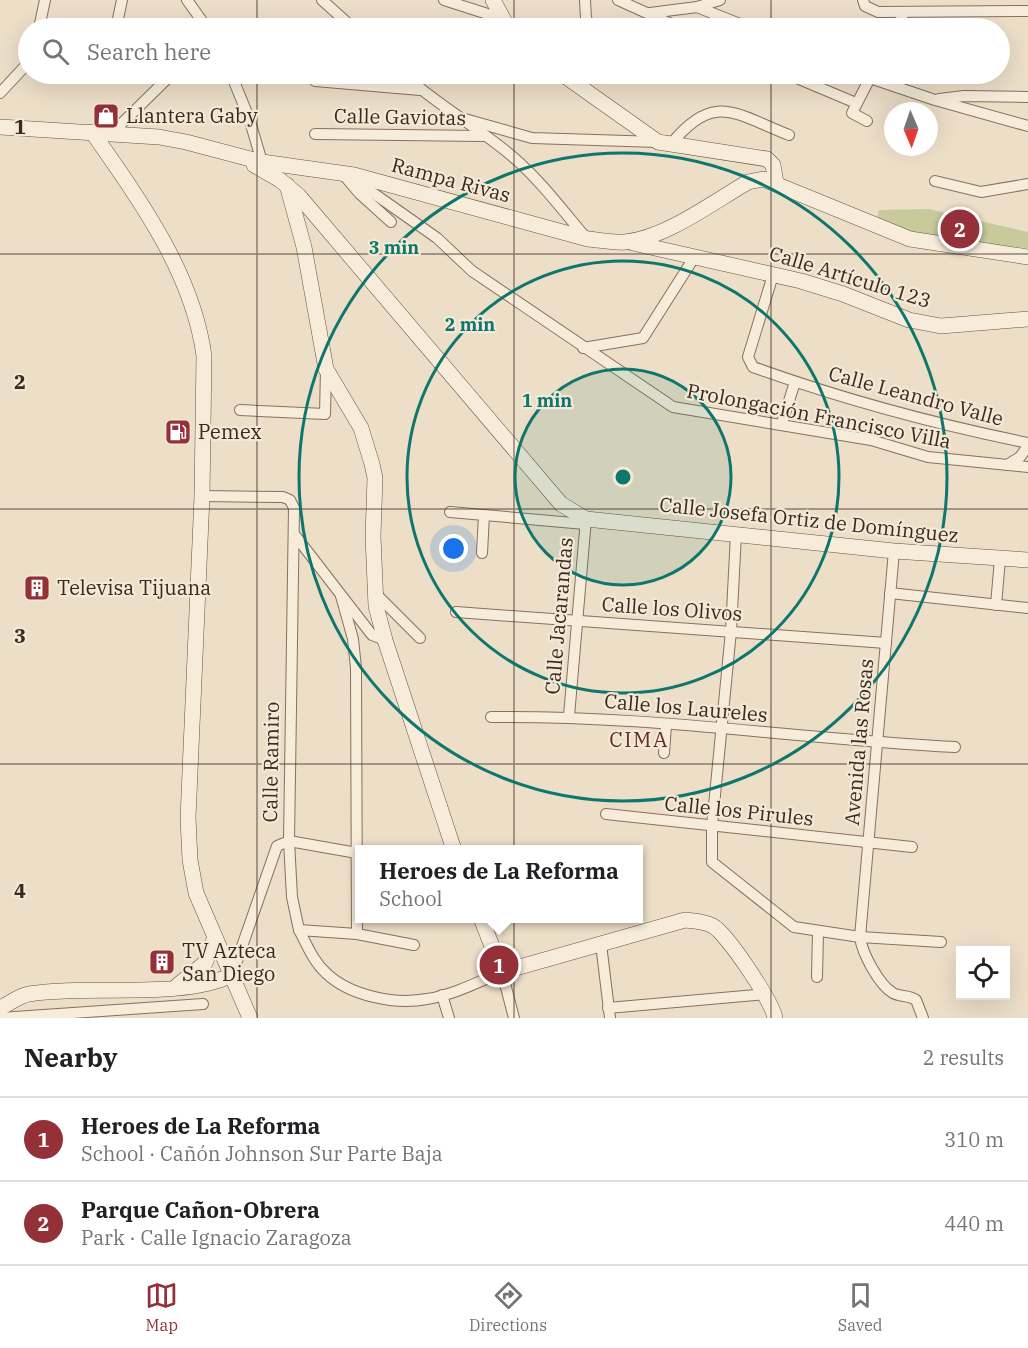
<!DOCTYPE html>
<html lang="en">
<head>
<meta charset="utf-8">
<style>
	:root { --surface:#fff; --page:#f2f2f2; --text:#202124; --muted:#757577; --line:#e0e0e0; --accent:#933038 }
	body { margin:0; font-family:"IBM Plex Serif",serif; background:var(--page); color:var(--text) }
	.controls { position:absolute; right:18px; bottom:18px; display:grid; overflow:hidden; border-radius:0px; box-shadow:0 6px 24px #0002 }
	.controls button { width:54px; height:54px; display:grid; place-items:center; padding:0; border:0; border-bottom:2px solid var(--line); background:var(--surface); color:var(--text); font:30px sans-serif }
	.compass { position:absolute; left:884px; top:102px; width:54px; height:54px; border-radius:50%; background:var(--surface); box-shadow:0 6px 24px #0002; rotate:178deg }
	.you { position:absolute; left:454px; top:549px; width:21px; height:21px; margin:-15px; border:4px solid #fff; border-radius:50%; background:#1a73e8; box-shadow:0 0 0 9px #1a73e833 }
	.badge { display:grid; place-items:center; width:39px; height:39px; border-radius:50%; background:var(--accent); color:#fff; font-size:20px; font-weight:700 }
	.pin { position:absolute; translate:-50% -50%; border:3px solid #fff; box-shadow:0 2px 6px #0006 }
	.popup { position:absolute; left:355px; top:845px; width:288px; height:78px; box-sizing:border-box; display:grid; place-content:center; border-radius:0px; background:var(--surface); filter:drop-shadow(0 2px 4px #0005); font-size:20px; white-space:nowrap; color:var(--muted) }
	.popup b { font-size:22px; color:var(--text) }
	.popup::after { content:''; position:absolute; left:50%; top:100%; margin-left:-12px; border:12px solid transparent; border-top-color:var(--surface) }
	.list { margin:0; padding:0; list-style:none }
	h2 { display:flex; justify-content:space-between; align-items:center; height:78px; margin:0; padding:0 24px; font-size:26px }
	h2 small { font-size:20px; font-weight:400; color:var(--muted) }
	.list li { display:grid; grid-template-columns:39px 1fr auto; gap:18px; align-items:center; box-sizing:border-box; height:84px; padding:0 24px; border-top:2px solid var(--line) }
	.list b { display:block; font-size:22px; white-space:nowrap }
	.list p { margin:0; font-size:20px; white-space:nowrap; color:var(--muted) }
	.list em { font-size:20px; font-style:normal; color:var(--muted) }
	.icon { flex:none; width:33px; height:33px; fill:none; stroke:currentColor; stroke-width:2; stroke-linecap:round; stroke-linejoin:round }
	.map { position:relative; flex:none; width:1028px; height:1018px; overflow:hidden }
	.search { position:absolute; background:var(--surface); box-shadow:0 6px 24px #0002; left:18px; right:18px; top:18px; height:66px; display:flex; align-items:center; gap:15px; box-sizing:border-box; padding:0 21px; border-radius:33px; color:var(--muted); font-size:22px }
	.sheet { height:246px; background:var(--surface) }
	nav { display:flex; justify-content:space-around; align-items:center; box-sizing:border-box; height:84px; border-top:2px solid var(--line); background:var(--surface); font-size:16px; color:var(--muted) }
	nav a { display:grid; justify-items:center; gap:3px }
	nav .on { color:var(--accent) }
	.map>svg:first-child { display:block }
</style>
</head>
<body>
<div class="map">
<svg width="1028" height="1018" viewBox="0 0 1028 1018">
	<rect width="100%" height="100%" fill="#ecdec7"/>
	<path fill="#c8ca9b" d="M 929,209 L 1028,232 L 1028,248 C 984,243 915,239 877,219 L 879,210 Z"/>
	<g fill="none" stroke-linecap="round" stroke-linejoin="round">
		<defs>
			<g id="street">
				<path d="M 187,0 L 207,28"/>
				<path d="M 322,0 L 353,28"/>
				<path d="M 444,0 L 500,18"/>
				<path d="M 585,0 L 586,18 L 591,28"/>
				<path d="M 618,0 L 680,28"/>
				<path d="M 863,0 L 865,6 L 878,12 L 1028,11"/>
				<path d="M 697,7 L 750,28"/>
				<path d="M 650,13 L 697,7 L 720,0"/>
				<path d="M 39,28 L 45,0"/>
				<path d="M 116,28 L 122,0"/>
				<path d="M 897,28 L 904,12"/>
				<path d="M 231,74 L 249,118 L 262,162"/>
				<path d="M 403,74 C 437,105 478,127 513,157 C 541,181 563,211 587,239"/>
				<path d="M 668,74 L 669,74"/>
				<path d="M 787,74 L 856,103"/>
				<path d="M 858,74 L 935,100 L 1028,126"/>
				<path d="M 315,81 L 420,90"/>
				<path d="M 0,93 L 28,63"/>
				<path d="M 939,99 L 964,96 L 1028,97"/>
				<path d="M 465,119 L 532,138 L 658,142"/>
				<path d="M 867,121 L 852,113 L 870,78"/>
				<path d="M 112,133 L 172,74"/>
				<path d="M 315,134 L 483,136"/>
				<path d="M 671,144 C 714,91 735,114 789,135"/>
				<path d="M 343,174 L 359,193 L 391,222"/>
				<path d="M 354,175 L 366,188 L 437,238 L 472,271 L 673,407 L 871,440 L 928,457 L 1028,467"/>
				<path d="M 935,181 L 981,192 L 1028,184"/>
				<path d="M 773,275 L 748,357 L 753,367 C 842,399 935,424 1028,443"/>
				<path d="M 583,348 L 643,338 L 695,256"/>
				<path d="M 240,410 L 325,414 L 326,369"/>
				<path d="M 782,423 L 795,382"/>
				<path d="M 1007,465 L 1020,457 L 1028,446"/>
				<path d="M 202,496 L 283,497 L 290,500 L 294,508 L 289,841 L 277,846 L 232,975"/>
				<path d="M 450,512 L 585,524"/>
				<path d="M 294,534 L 372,635 L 385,640"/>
				<path d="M 736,534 L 731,631 L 712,826 L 712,862 L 794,927 L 860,937 L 941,942"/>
				<path d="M 894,551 L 860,937 C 862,953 879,985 893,993 C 900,997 909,995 916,1000 L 923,1018"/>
				<path d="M 482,553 L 484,515"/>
				<path d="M 890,593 L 1028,608"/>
				<path d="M 376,594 L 420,638"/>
				<path d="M 341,596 L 353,639 L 356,668 L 357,934"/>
				<path d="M 996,605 L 1000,559"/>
				<path d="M 456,612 L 886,643"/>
				<path d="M 569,716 L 586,519"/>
				<path d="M 491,717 C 646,715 800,739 955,747"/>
				<path d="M 664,753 L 666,725"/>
				<path d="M 606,814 L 912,847"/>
				<path d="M 299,930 L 292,897 L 289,841 L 357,853"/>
				<path d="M 601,944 L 610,1018"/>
				<path d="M 414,945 L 357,934 L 299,930 C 307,945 313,961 326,973 C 350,996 395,1005 427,999 C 453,995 478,982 502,972 L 514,1018"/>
				<path d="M 817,977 L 818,931"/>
				<path d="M 442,995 L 449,1018"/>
				<path d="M 608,1008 L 766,994"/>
				<path d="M 0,1018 L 203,1004"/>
			</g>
			<g id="secondary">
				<path d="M 493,0 L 508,28"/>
				<path d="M 562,74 L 658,142 L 767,159 L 773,165 L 776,183"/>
				<path d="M 0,127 L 159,137 L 186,142 L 262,162 L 354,175 L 588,239 C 600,240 613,243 625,242 C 666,238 713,202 748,182 L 763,179 L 910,239 L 1028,257"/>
				<path d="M 92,132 C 139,199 193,273 204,356 L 202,496 L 188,818 L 190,860 L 196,893 L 250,1018"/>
				<path d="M 254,165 L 280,180 L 299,196 L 561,504 L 586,519 L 894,551 L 1028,560"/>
				<path d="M 287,185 L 304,247 L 326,369 L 361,428 L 372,464 L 375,478 L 373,536 L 376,606 L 385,640 L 454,850"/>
				<path d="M 633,243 L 801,281 L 843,294 L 909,320 L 941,326 L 1028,319"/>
				<path d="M 481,918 L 502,972 L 685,920 C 694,921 704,921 713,926 C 727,934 772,1001 775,1018"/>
				<path d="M 178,985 L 205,963 L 215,937"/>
				<path d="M 0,1008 C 9,1004 20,995 29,994 C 88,984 180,1000 232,975"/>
			</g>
		</defs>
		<use href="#street" stroke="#87705d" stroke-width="12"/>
		<use href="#secondary" stroke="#695240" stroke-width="16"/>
		<use href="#street" stroke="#f7ecda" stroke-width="10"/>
		<use href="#secondary" stroke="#f7ecda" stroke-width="15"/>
	</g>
	<path fill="none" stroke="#382a20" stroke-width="1.5" stroke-opacity="0.55" d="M 257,0 L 257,28M 514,0 L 514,28M 771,0 L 771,28M 257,74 L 257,1018M 514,74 L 514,1018M 771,74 L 771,1018M 0,254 L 1028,254M 0,509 L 1028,509M 0,764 L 1028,764"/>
	<circle cx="623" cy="477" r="108" fill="#0f766e" fill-opacity=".12"/>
	<g fill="none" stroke="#0f766e" stroke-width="3">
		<circle cx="623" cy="477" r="108"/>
		<circle cx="623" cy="477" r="216"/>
		<circle cx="623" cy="477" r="324"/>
	</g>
	<defs>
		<symbol id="shop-square" viewBox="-11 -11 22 22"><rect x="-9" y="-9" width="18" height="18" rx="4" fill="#933038" stroke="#f4e9d6"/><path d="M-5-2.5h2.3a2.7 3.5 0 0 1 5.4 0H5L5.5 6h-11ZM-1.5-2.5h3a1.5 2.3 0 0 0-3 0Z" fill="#fff"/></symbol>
		<symbol id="fuel-square" viewBox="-11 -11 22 22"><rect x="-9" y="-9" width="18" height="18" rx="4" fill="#933038" stroke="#f4e9d6"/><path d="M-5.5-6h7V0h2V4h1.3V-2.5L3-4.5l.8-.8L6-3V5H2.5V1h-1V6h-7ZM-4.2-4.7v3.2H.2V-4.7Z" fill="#fff"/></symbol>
		<symbol id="building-square" viewBox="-11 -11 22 22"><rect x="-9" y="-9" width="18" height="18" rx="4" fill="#933038" stroke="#f4e9d6"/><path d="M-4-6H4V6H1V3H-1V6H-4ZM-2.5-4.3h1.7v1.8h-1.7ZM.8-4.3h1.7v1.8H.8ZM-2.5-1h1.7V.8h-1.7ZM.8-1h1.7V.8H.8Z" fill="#fff"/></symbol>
	</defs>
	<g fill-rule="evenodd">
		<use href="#shop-square" x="91" y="101" width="30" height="30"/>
		<use href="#fuel-square" x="163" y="417" width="30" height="30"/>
		<use href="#building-square" x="22" y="573" width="30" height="30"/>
		<use href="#building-square" x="147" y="947" width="30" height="30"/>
	</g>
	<g text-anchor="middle" stroke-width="4.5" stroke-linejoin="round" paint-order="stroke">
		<g font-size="20" fill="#382a20" stroke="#f4e9d6" text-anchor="start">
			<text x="126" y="123">Llantera Gaby</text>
			<text x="198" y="439">Pemex</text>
			<text x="57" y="595">Televisa Tijuana</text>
			<text x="182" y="958">TV Azteca<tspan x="182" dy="23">San Diego</tspan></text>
		</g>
		<g font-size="20" fill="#382a20" stroke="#f4e9d6">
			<text transform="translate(400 117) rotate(1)" y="7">Calle Gaviotas</text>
			<text transform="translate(451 180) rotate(15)" y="7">Rampa Rivas</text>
			<text transform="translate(850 277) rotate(17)" y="7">Calle Artículo 123</text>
			<text transform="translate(916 396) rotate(15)" y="7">Calle Leandro Valle</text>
			<text transform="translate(819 416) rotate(11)" y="7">Prolongación Francisco Villa</text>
			<text transform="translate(809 520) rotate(6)" y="7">Calle Josefa Ortiz de Domínguez</text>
			<text transform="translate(672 609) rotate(4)" y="7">Calle los Olivos</text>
			<text transform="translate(559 616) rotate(-85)" y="7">Calle Jacarandas</text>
			<text transform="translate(686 708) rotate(5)" y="7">Calle los Laureles</text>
			<text transform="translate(859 742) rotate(-85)" y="7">Avenida las Rosas</text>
			<text transform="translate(271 762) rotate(-89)" y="7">Calle Ramiro</text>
			<text transform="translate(739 811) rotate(6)" y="7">Calle los Pirules</text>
		</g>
		<g font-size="21" letter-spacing="1.5" fill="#632b22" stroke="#f4e9d6">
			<text x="639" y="747">CIMA</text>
		</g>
	</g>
	<g font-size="20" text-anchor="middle" font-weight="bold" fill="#382a20" stroke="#f4e9d6" stroke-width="4.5" stroke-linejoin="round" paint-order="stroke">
		<text x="20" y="134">1</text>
		<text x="20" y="389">2</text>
		<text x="20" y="643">3</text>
		<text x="20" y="898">4</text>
	</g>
	<circle cx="623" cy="477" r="9" fill="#0f766e" stroke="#f4e9d6" stroke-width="3"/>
	<g font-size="18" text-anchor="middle" font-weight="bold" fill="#0f766e" stroke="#f4e9d6" stroke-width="4.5" stroke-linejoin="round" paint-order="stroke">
		<text x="394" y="254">3 min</text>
		<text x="470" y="331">2 min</text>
		<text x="547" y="407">1 min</text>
	</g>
</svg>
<div class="controls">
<button><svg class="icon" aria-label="locate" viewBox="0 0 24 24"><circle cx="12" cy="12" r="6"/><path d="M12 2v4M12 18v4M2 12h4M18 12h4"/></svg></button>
</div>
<svg class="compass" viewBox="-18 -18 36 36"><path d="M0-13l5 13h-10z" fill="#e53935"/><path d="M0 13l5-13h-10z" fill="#757577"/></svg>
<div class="you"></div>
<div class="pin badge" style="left:499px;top:965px">1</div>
<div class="popup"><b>Heroes de La Reforma</b>School</div>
<div class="pin badge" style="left:960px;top:229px">2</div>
<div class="search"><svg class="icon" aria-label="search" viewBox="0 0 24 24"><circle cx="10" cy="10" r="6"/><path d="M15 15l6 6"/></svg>Search here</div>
</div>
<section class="sheet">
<h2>Nearby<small>2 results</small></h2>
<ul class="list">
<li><span class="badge">1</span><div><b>Heroes de La Reforma</b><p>School · Cañón Johnson Sur Parte Baja</p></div><em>310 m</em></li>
<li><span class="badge">2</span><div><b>Parque Cañon-Obrera</b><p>Park · Calle Ignacio Zaragoza</p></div><em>440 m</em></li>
</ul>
</section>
<nav>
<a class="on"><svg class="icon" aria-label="map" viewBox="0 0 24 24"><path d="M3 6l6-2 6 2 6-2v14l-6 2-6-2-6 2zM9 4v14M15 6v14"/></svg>Map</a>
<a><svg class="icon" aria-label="directions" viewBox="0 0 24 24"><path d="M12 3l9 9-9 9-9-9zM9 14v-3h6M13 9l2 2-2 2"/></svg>Directions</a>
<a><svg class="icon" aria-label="saved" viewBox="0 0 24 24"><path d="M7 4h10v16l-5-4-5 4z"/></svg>Saved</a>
</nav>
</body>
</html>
